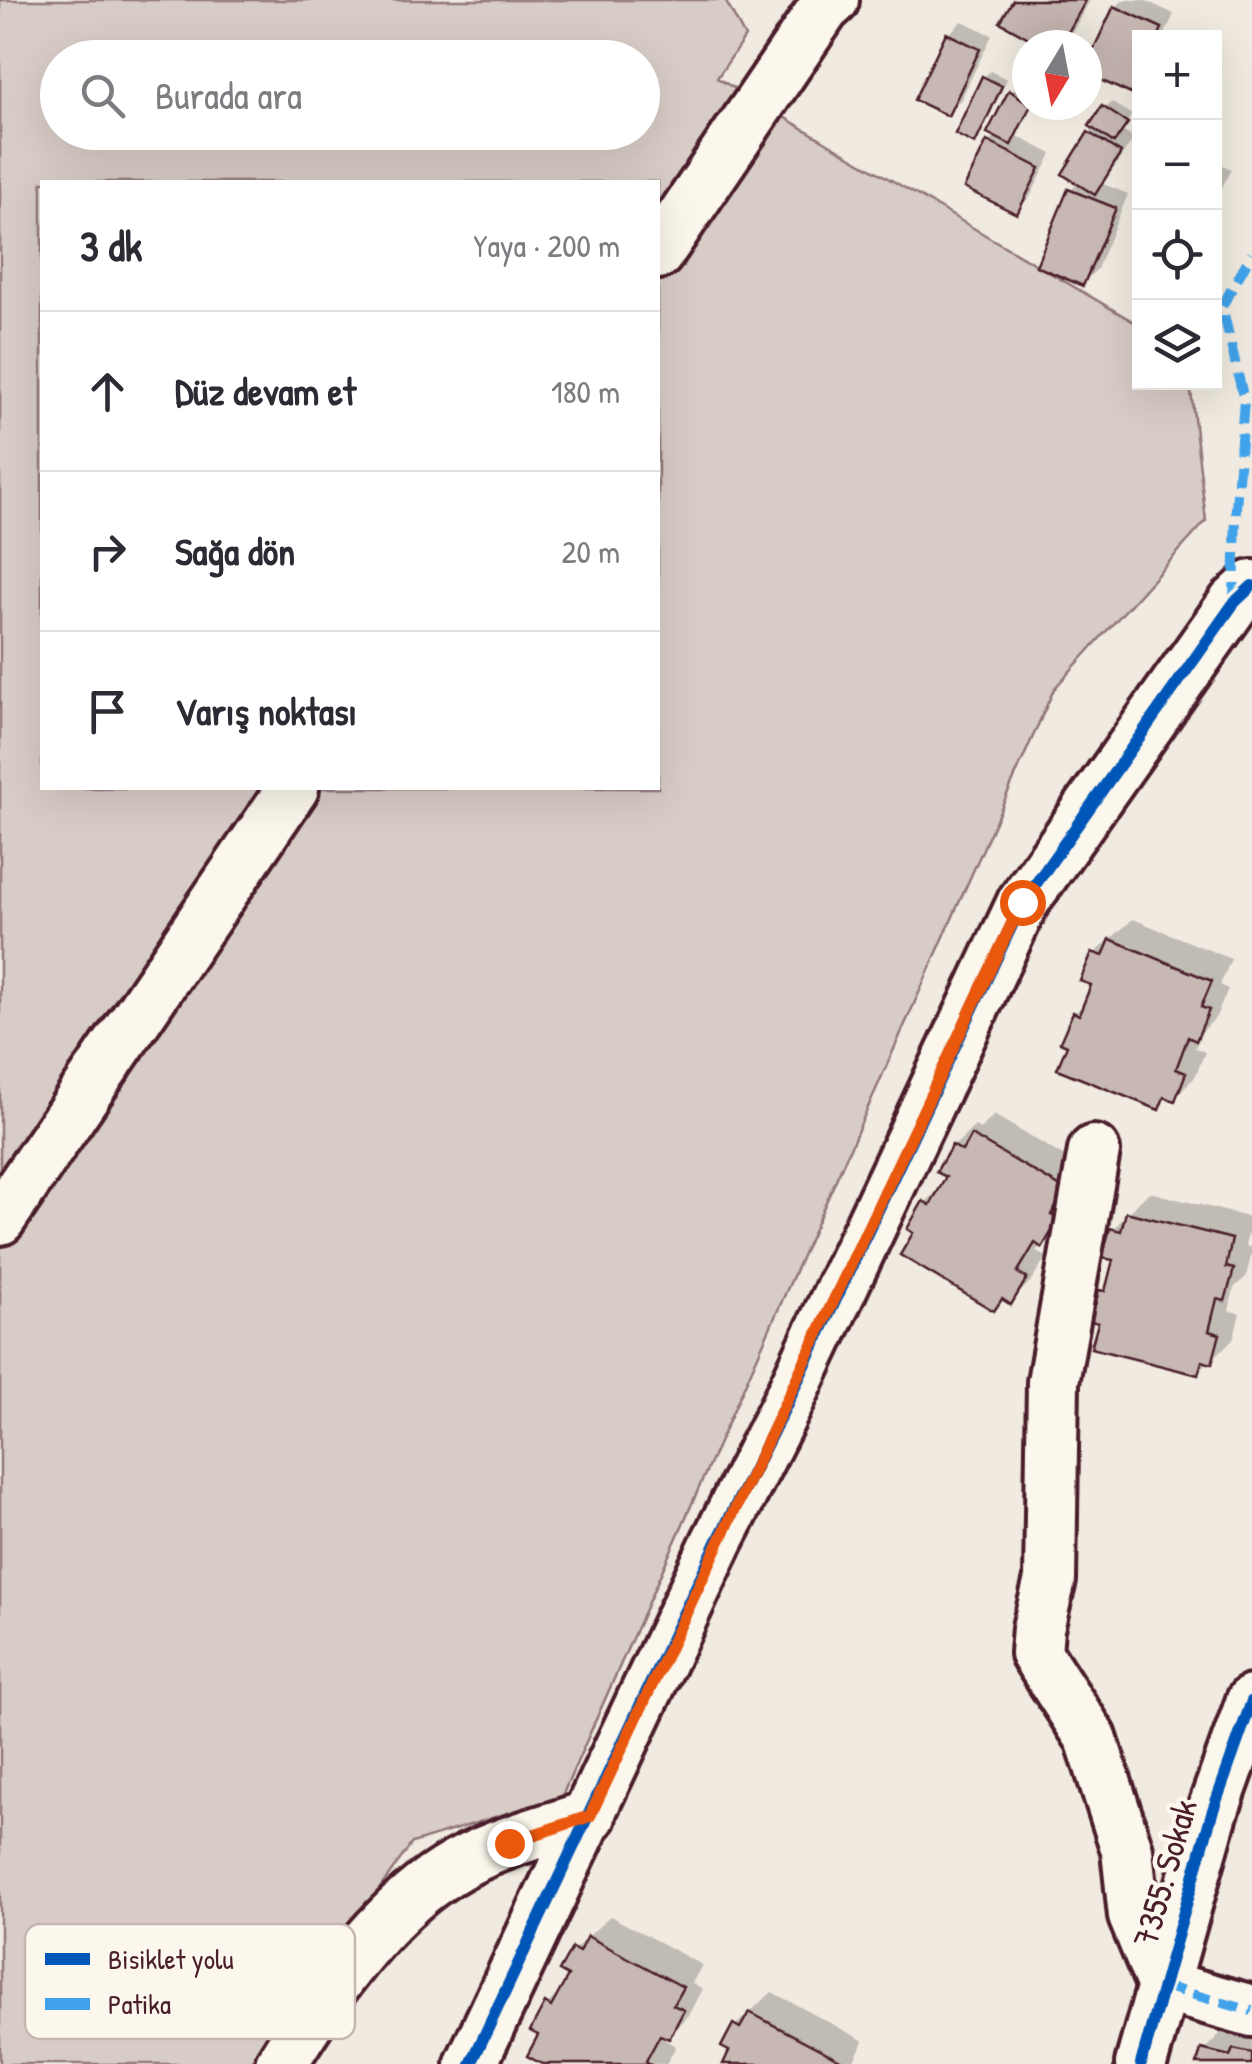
<!DOCTYPE html>
<html lang="tr">
<head>
<meta charset="utf-8">
<style>
	:root { --surface:#fff; --page:#f7f7f7; --text:#2b2b33; --muted:#7c7c81; --line:#e1e1e2 }
	body { margin:0; font-family:"Patrick Hand",sans-serif; background:var(--page); color:var(--text) }
	.controls { position:absolute; right:30px; top:30px; display:grid; overflow:hidden; border-radius:0px; box-shadow:0 10px 40px #0002 }
	.controls button { width:90px; height:90px; display:grid; place-items:center; padding:0; border:0; border-bottom:2px solid var(--line); background:var(--surface); color:var(--text); font:50px sans-serif }
	.compass { position:absolute; left:1012px; top:30px; width:90px; height:90px; border-radius:50%; background:var(--surface); box-shadow:0 10px 40px #0002; rotate:190deg }
	.stop { position:absolute; width:30px; height:30px; margin:-22px; border:8px solid #ea580c; border-radius:50%; background:#fff }
	.stop.end { background:#ea580c; border-color:#fff; box-shadow:0 2px 10px #0008 }
	.list { margin:0; padding:0; list-style:none }
	h2 { display:flex; justify-content:space-between; align-items:center; height:130px; margin:0; padding:0 40px; font-size:42px }
	h2 small { font-size:32px; font-weight:400; color:var(--muted) }
	.list li { display:grid; grid-template-columns:65px 1fr auto; gap:30px; align-items:center; box-sizing:border-box; height:160px; padding:0 40px; border-top:2px solid var(--line) }
	.list b { display:block; font-size:38px; white-space:nowrap }
	.list em { font-size:32px; font-style:normal; color:var(--muted) }
	.icon { flex:none; width:55px; height:55px; fill:none; stroke:currentColor; stroke-width:2; stroke-linecap:round; stroke-linejoin:round }
	.map { position:relative; flex:none; width:1252px; height:2064px; overflow:hidden }
	.search { position:absolute; background:var(--surface); box-shadow:0 10px 40px #0002; left:40px; top:40px; width:620px; height:110px; display:flex; align-items:center; gap:25px; box-sizing:border-box; padding:0 35px; border-radius:55px; color:var(--muted); font-size:38px }
	.panel { position:absolute; background:var(--surface); box-shadow:0 10px 40px #0002; left:40px; top:180px; width:620px; height:610px; border-radius:0px }
	.map>svg:first-child { display:block }
</style>
</head>
<body>
<div class="map">
<svg width="1252" height="2064" viewBox="0 0 1252 2064">
	<rect width="100%" height="100%" fill="#f0eae0"/>
	<filter id="ink" filterUnits="userSpaceOnUse"><feTurbulence type="fractalNoise" baseFrequency=".01" numOctaves="2"/><feDisplacementMap in="SourceGraphic" scale="20" xChannelSelector="R" yChannelSelector="G"/><feConvolveMatrix kernelMatrix="1 2 1 2 8 2 1 2 1" color-interpolation-filters="sRGB"/></filter>
	<g filter="url(#ink)">
		<path fill="#d8ccc6" stroke="#917678" stroke-width="2.5" fill-rule="evenodd" d="M 0,0 L 725,0 L 745,37 L 717,78 L 1139,325 L 1140,382 L 1190,383 L 1206,521 L 1054,689 L 562,1796 L 412,1843 L 254,2064 L 0,2064 ZM 58,58 L 642,58 L 642,132 L 58,132 ZM 42,182 L 658,182 L 658,788 L 42,788 Z"/>
		<g fill="#0003">
			<path d="M 1016,0 L 1090,0 L 1070,36 L 1061,45 L 1046,45 Z"/>
			<path d="M 1123,0 L 1144,0 L 1174,14 L 1163,38 L 1140,38 L 1140,82 L 1130,91 L 1087,71 L 1116,7 Z"/>
			<path d="M 962,21 L 992,35 L 961,99 L 947,113 L 948,35 Z"/>
			<path d="M 990,71 L 1007,79 L 981,134 L 975,141 L 984,77 Z"/>
			<path d="M 1017,86 L 1027,90 L 1027,105 L 1032,105 L 1017,136 L 1052,154 L 1030,197 L 1016,211 L 989,143 L 997,135 L 1011,92 Z"/>
			<path d="M 1111,102 L 1132,115 L 1122,131 L 1134,138 L 1103,184 L 1128,194 L 1097,269 L 1083,283 L 1070,191 L 1079,182 L 1090,134 Z"/>
			<path d="M 1214,161 L 1231,169 L 1214,204 Z"/>
			<path d="M 1133,919 L 1231,959 L 1220,985 L 1228,989 L 1216,1017 L 1202,1032 L 1195,1048 L 1205,1052 L 1195,1077 L 1174,1098 L 1169,1096 L 1158,1107 L 1070,1043 L 1075,1013 L 1087,1001 L 1094,984 L 1095,953 Z"/>
			<path d="M 994,1115 L 1085,1169 L 1062,1224 L 1036,1251 L 1046,1257 L 1032,1280 L 1011,1301 L 1005,1297 L 994,1308 L 916,1232 L 925,1203 L 945,1183 L 954,1146 L 975,1126 L 980,1129 Z"/>
			<path d="M 1149,1192 L 1252,1218 L 1245,1246 L 1252,1248 L 1252,1252 L 1246,1277 L 1234,1288 L 1229,1311 L 1240,1313 L 1233,1340 L 1197,1372 L 1101,1321 L 1101,1291 L 1110,1281 L 1116,1259 L 1113,1229 Z"/>
			<path d="M 610,1916 L 702,1965 L 692,1983 L 703,1989 L 689,2015 L 665,2040 L 676,2046 L 666,2064 L 547,2064 L 542,2034 L 547,2005 L 564,1987 L 571,1975 L 574,1950 Z"/>
			<path d="M 772,1992 L 864,2041 L 854,2060 L 862,2064 L 726,2064 L 733,2050 L 735,2026 Z"/>
			<path d="M 1224,2030 L 1249,2036 L 1252,2033 L 1252,2064 L 1200,2064 L 1203,2051 Z"/>
		</g>
		<g fill="#c8b8b3" stroke="#4a1f2b" stroke-width="2.5">
			<path d="M 1013,0 L 1082,0 L 1085,2 L 1061,45 L 1041,45 L 1000,22 Z"/>
			<path d="M 1114,6 L 1162,28 L 1158,38 L 1140,38 L 1140,76 L 1131,94 L 1087,74 L 1087,63 Z"/>
			<path d="M 946,33 L 980,49 L 948,116 L 914,100 Z"/>
			<path d="M 982,76 L 1002,86 L 975,144 L 955,134 Z"/>
			<path d="M 1009,90 L 1031,105 L 1011,145 L 987,133 Z"/>
			<path d="M 1102,106 L 1128,123 L 1114,143 L 1089,126 Z"/>
			<path d="M 1088,132 L 1121,153 L 1095,195 L 1062,174 Z"/>
			<path d="M 987,141 L 1040,168 L 1017,214 L 964,188 Z"/>
			<path d="M 1068,189 L 1116,208 L 1083,286 L 1036,266 Z"/>
			<path d="M 1110,939 L 1212,981 L 1201,1007 L 1209,1010 L 1196,1041 L 1188,1037 L 1176,1069 L 1186,1073 L 1175,1101 L 1164,1097 L 1159,1110 L 1057,1069 L 1067,1045 L 1060,1042 L 1073,1012 L 1079,1015 L 1091,985 L 1080,981 L 1092,952 L 1103,956 Z"/>
			<path d="M 971,1135 L 1066,1190 L 1051,1215 L 1059,1219 L 1042,1248 L 1035,1243 L 1017,1273 L 1027,1278 L 1011,1305 L 1002,1299 L 994,1311 L 900,1255 L 913,1233 L 907,1229 L 923,1201 L 930,1205 L 946,1177 L 936,1172 L 952,1145 L 962,1151 Z"/>
			<path d="M 1126,1212 L 1232,1239 L 1226,1267 L 1234,1269 L 1225,1301 L 1217,1299 L 1209,1331 L 1220,1334 L 1212,1364 L 1202,1361 L 1198,1375 L 1091,1348 L 1098,1323 L 1091,1321 L 1099,1290 L 1105,1291 L 1113,1260 L 1102,1258 L 1110,1228 L 1121,1231 Z"/>
			<path d="M 587,1936 L 683,1987 L 673,2005 L 684,2010 L 669,2039 L 660,2035 L 646,2061 L 650,2064 L 542,2064 L 527,2056 L 538,2035 L 530,2031 L 545,2003 L 551,2007 L 568,1976 L 559,1971 L 572,1948 L 579,1952 Z"/>
			<path d="M 749,2012 L 844,2062 L 843,2064 L 723,2064 L 729,2051 L 721,2047 L 733,2024 L 740,2028 Z"/>
			<path d="M 1201,2049 L 1230,2056 L 1233,2049 L 1252,2053 L 1252,2064 L 1197,2064 Z"/>
		</g>
		<g fill="none" stroke-linecap="round" stroke-linejoin="round">
			<defs>
				<g id="minor">
					<path d="M 658,253 L 824,8 L 833,0"/>
					<path d="M 1094,1151 L 1053,1382 L 1050,1580 L 1038,1628 L 1036,1653 L 1091,1738 L 1127,1850 L 1134,1916 L 1163,1986 L 1252,2011"/>
					<path d="M 0,1219 L 293,788"/>
					<path d="M 281,2064 C 323,1996 378,1915 446,1872 C 488,1845 542,1832 590,1816"/>
					<path d="M 471,2064 L 717,1542 L 785,1408 L 1023,902 L 1234,603 L 1252,586"/>
					<path d="M 1141,2064 L 1212,1813 L 1252,1701"/>
				</g>
			</defs>
			<use href="#minor" stroke="#4a1f2b" stroke-width="58"/>
			<use href="#minor" stroke="#fbf7ec" stroke-width="50"/>
			<g stroke="#40a2eb" stroke-width="10" stroke-dasharray="20 10" stroke-linecap="butt">
				<path d="M 1234,603 L 1236,508 L 1244,400 L 1222,306 L 1252,253"/>
				<path d="M 1163,1986 L 1252,2011"/>
			</g>
			<defs>
				<g id="cycleway">
					<path d="M 471,2064 L 717,1542 L 785,1408 L 1023,902 L 1234,603 L 1252,586"/>
					<path d="M 1141,2064 L 1212,1813 L 1252,1701"/>
				</g>
			</defs>
			<use href="#cycleway" stroke="#fbf7ec" stroke-width="19"/>
			<use href="#cycleway" stroke="#0057b8" stroke-width="12"/>
		</g>
	</g>
	<g fill="none" stroke-linecap="round" stroke-linejoin="round" filter="url(#ink)">
		<path stroke="#ea580c" stroke-width="12" d="M 509,1843 L 590,1816 L 1022,902"/>
	</g>
	<g text-anchor="middle" stroke-width="9" stroke-linejoin="round" paint-order="stroke">
		<g font-size="35" fill="#4a1f2b" stroke="#fbf7ec">
			<text transform="translate(1165 1873) rotate(-74)" y="12">7355. Sokak</text>
		</g>
	</g>
	<rect x="25" y="1924" width="330" height="115" rx="15" fill="#fbf7ec" stroke="#c6b6b2" stroke-width="2.5"/>
	<rect x="45" y="1953" width="45" height="12" fill="#0057b8"/>
	<rect x="45" y="1998" width="45" height="12" fill="#40a2eb"/>
	<g font-size="28" fill="#4a1f2b">
		<text x="108" y="1969">Bisiklet yolu</text>
		<text x="108" y="2014">Patika</text>
	</g>
</svg>
<div class="controls">
<button>+</button>
<button>−</button>
<button><svg class="icon" aria-label="locate" viewBox="0 0 24 24"><circle cx="12" cy="12" r="6"/><path d="M12 2v4M12 18v4M2 12h4M18 12h4"/></svg></button>
<button><svg class="icon" aria-label="layers" viewBox="0 0 24 24"><path d="M12 4l9 5-9 5-9-5zM3 14l9 5 9-5"/></svg></button>
</div>
<svg class="compass" viewBox="-18 -18 36 36"><path d="M0-13l5 13h-10z" fill="#e53935"/><path d="M0 13l5-13h-10z" fill="#7c7c81"/></svg>
<div class="stop" style="left:1022px;top:902px"></div>
<div class="stop end" style="left:509px;top:1843px"></div>
<div class="search"><svg class="icon" aria-label="search" viewBox="0 0 24 24"><circle cx="10" cy="10" r="6"/><path d="M15 15l6 6"/></svg>Burada ara</div>
<section class="panel">
<h2>3 dk<small>Yaya · 200 m</small></h2>
<ul class="list">
<li><svg class="icon" aria-label="ahead" viewBox="0 0 24 24"><path d="M12 20V5M6 11l6-6 6 6"/></svg><div><b>Düz devam et</b></div><em>180 m</em></li>
<li><svg class="icon" aria-label="right" viewBox="0 0 24 24"><path d="M7 20v-9h11M14 6l5 5-5 5"/></svg><div><b>Sağa dön</b></div><em>20 m</em></li>
<li><svg class="icon" aria-label="arrive" viewBox="0 0 24 24"><path d="M6 21V4h12l-3 4 3 4H6"/></svg><div><b>Varış noktası</b></div></li>
</ul>
</section>
</div>
</body>
</html>
